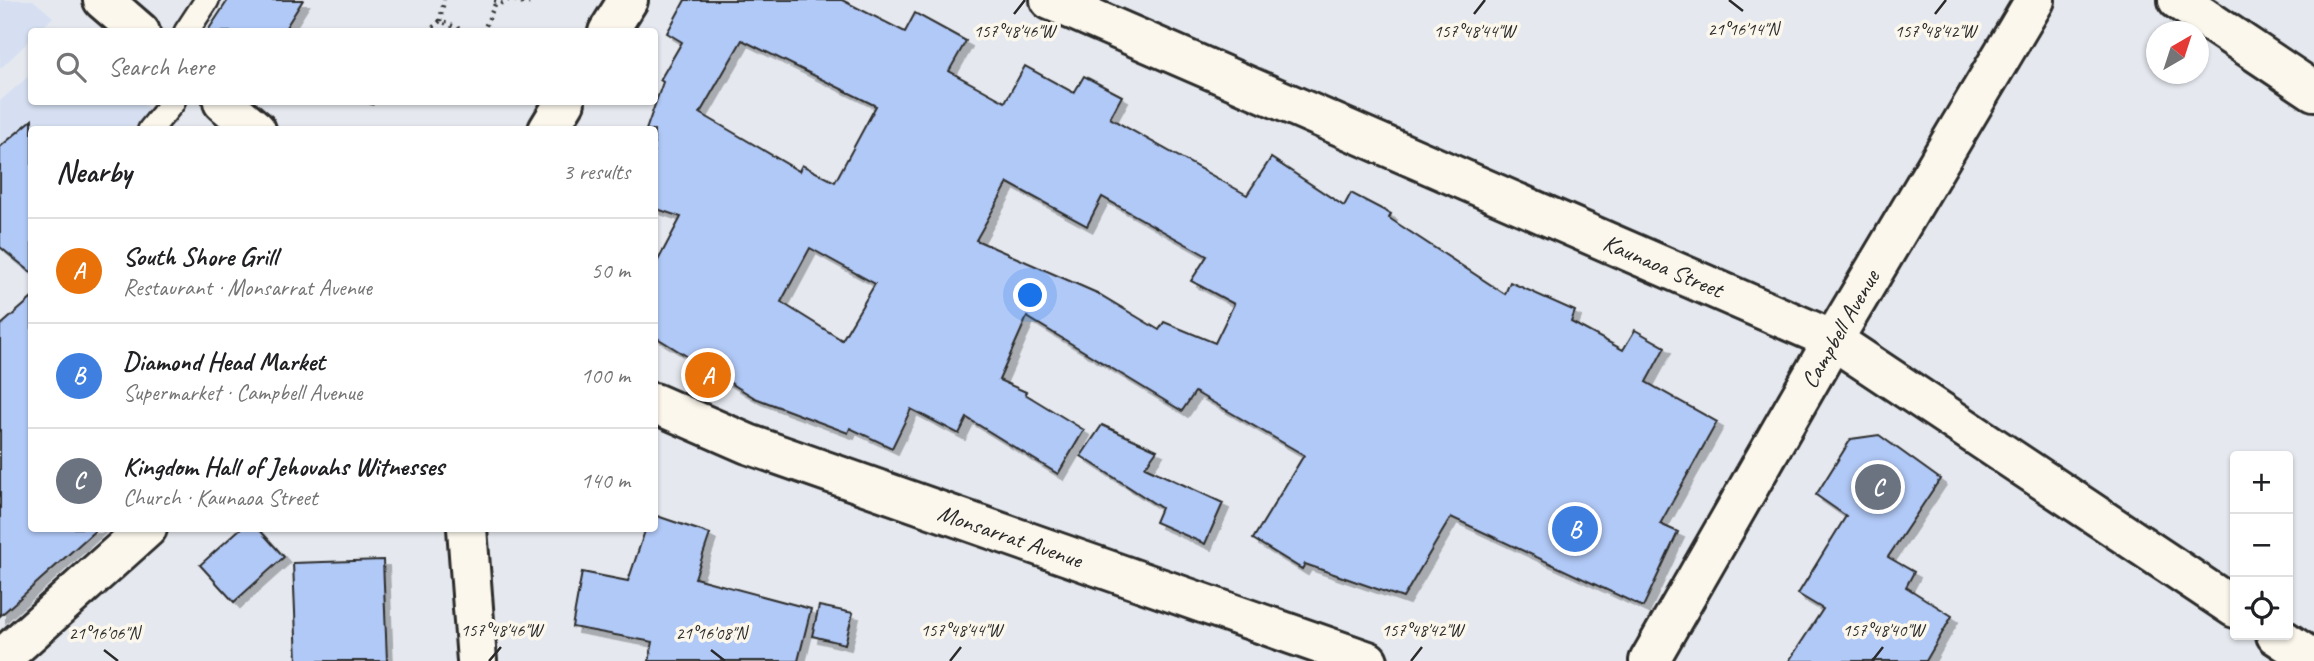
<!DOCTYPE html>
<html lang="en">
<head>
<meta charset="utf-8">
<style>
	:root { --surface:#fff; --page:#f6f6f6; --text:#202124; --muted:#757577; --line:#e0e0e0; --accent:#2b2b2b }
	body { margin:0; font-family:Caveat,sans-serif; background:var(--page); color:var(--text) }
	.controls { position:absolute; right:21px; bottom:21px; display:grid; overflow:hidden; border-radius:7px; box-shadow:0 2px 5px #0004 }
	.controls button { width:63px; height:63px; display:grid; place-items:center; padding:0; border:0; border-bottom:2px solid var(--line); background:var(--surface); color:var(--text); font:35px sans-serif }
	.compass { position:absolute; left:2146px; top:21px; width:63px; height:63px; border-radius:50%; background:var(--surface); box-shadow:0 2px 5px #0004; rotate:39deg }
	.you { position:absolute; left:1031px; top:296px; width:24px; height:24px; margin:-18px; border:5px solid #fff; border-radius:50%; background:#1a73e8; box-shadow:0 0 0 10px #1a73e833 }
	.badge { display:grid; place-items:center; width:46px; height:46px; border-radius:50%; background:var(--accent); color:#fff; font-size:23px; font-weight:700 }
	.pin { position:absolute; translate:-50% -50%; border:4px solid #fff; box-shadow:0 2px 7px #0006 }
	.list { margin:0; padding:0; list-style:none }
	h2 { display:flex; justify-content:space-between; align-items:center; height:91px; margin:0; padding:0 28px; font-size:30px }
	h2 small { font-size:23px; font-weight:400; color:var(--muted) }
	.list li { display:grid; grid-template-columns:46px 1fr auto; gap:21px; align-items:center; box-sizing:border-box; height:105px; padding:0 28px; border-top:2px solid var(--line) }
	.list b { display:block; font-size:26px; white-space:nowrap }
	.list p { margin:0; font-size:23px; white-space:nowrap; color:var(--muted) }
	.list em { font-size:23px; font-style:normal; color:var(--muted) }
	.icon { flex:none; width:38px; height:38px; fill:none; stroke:currentColor; stroke-width:2; stroke-linecap:round; stroke-linejoin:round }
	.map { position:relative; flex:none; width:2314px; height:661px; overflow:hidden }
	.search { position:absolute; background:var(--surface); box-shadow:0 2px 5px #0004; left:28px; top:28px; width:630px; height:77px; display:flex; align-items:center; gap:18px; box-sizing:border-box; padding:0 24px; border-radius:7px; color:var(--muted); font-size:26px }
	.panel { position:absolute; background:var(--surface); box-shadow:0 2px 5px #0004; left:28px; top:126px; width:630px; height:406px; border-radius:7px }
	.map>svg:first-child { display:block }
</style>
</head>
<body>
<div class="map">
<svg width="2314" height="661" viewBox="0 0 2314 661">
	<defs>
		<filter id="shadow"><feDropShadow dx="6" dy="6" stdDeviation="0" flood-color="#0004"/></filter>
	</defs>
	<rect width="100%" height="100%" fill="#e5e9ef"/>
	<filter id="ink" filterUnits="userSpaceOnUse"><feTurbulence type="fractalNoise" baseFrequency=".0143" numOctaves="2"/><feDisplacementMap in="SourceGraphic" scale="14" xChannelSelector="R" yChannelSelector="G"/><feConvolveMatrix kernelMatrix="1 2 1 2 8 2 1 2 1" color-interpolation-filters="sRGB"/></filter>
	<g filter="url(#ink)">
		<g fill="#d5dff1">
			<path d="M 0,0 L 33,0 L 53,17 L 39,31 L 32,32 L 31,39 L 0,69 Z"/>
			<path d="M 31,74 L 32,102 L 140,102 L 167,124 L 167,130 L 32,130 L 31,276 L 0,249 L 0,101 Z"/>
		</g>
		<g fill="#b1c9f7" stroke="#2b2b2b" stroke-width="2" fill-rule="evenodd" filter="url(#shadow)">
			<path d="M 228,0 L 303,0 L 283,32 L 207,32 Z"/>
			<path d="M 685,0 L 842,0 L 905,32 L 915,13 L 966,41 L 949,71 L 1005,102 L 1025,66 L 1074,93 L 1084,76 L 1122,96 L 1110,118 L 1247,195 L 1271,158 L 1344,206 L 1351,193 L 1391,214 L 1389,218 L 1505,294 L 1510,282 L 1575,311 L 1571,322 L 1623,350 L 1635,330 L 1665,347 L 1646,382 L 1717,422 L 1660,524 L 1678,532 L 1643,607 L 1451,517 L 1403,598 L 1305,564 L 1302,569 L 1253,539 L 1304,455 L 1195,392 L 1182,411 L 1027,317 L 999,380 L 1026,392 L 1025,394 L 1084,430 L 1058,474 L 967,418 L 959,434 L 911,409 L 892,448 L 850,428 L 848,433 L 755,398 L 654,336 L 654,268 L 681,217 L 654,208 L 654,130 L 646,130 L 663,82 L 660,80 L 682,42 L 667,33 ZM 742,40 L 876,106 L 835,182 L 802,165 L 799,171 L 700,113 ZM 1008,183 L 1087,226 L 1102,197 L 1207,256 L 1191,281 L 1234,304 L 1215,343 L 1164,322 L 1159,330 L 1097,293 L 976,240 ZM 810,248 L 875,284 L 842,340 L 781,302 Z"/>
			<path d="M 32,120 L 32,273 L 0,247 L 0,147 Z"/>
			<path d="M 32,298 L 32,528 L 98,528 L 0,616 L 0,326 Z"/>
			<path d="M 1102,425 L 1157,450 L 1145,467 L 1223,503 L 1205,544 L 1155,522 L 1161,508 L 1081,456 Z"/>
			<path d="M 1879,435 L 1940,479 L 1888,557 L 1914,572 L 1906,587 L 1952,616 L 1926,661 L 1789,661 L 1823,609 L 1798,594 L 1846,516 L 1816,495 L 1851,439 Z"/>
			<path d="M 654,515 L 710,534 L 695,578 L 811,609 L 798,661 L 649,661 L 653,642 L 572,627 L 582,572 L 628,581 L 646,528 L 654,528 Z"/>
			<path d="M 241,528 L 258,528 L 284,557 L 234,602 L 200,565 Z"/>
			<path d="M 383,560 L 387,661 L 297,661 L 293,563 Z"/>
			<path d="M 819,606 L 853,613 L 845,644 L 812,636 Z"/>
		</g>
		<g fill="none" stroke-linecap="round" stroke-linejoin="round">
			<defs>
				<g id="service">
					<path d="M 186,32 L 207,0"/>
					<path d="M 150,130 L 173,102"/>
				</g>
				<g id="minor">
					<path d="M 1050,0 L 1833,340 L 2235,608"/>
					<path d="M 2178,0 L 2314,91"/>
					<path d="M 608,32 L 628,0"/>
					<path d="M 548,130 L 565,102"/>
					<path d="M 467,528 L 477,661"/>
					<path d="M 2276,635 L 2314,660"/>
					<path d="M 0,660 L 147,528"/>
				</g>
				<g id="tertiary">
					<path d="M 103,0 L 140,32"/>
					<path d="M 223,102 L 256,130"/>
					<path d="M 654,403 L 748,444 L 1368,661"/>
					<path d="M 1649,661 L 1833,340 L 2035,0"/>
				</g>
			</defs>
			<use href="#service" stroke="#2b2b2b" stroke-width="28"/>
			<use href="#minor" stroke="#2b2b2b" stroke-width="44"/>
			<use href="#tertiary" stroke="#2b2b2b" stroke-width="44"/>
			<g stroke="#2b2b2b" stroke-width="4.5" stroke-dasharray="2 5" stroke-linecap="butt">
				<path d="M 515,0 L 524,4 L 529,3"/>
				<path d="M 494,1 L 502,3 L 508,0"/>
				<path d="M 440,21 L 444,0"/>
				<path d="M 428,32 L 440,21 L 467,32"/>
				<path d="M 483,32 L 496,2"/>
				<path d="M 371,105 L 372,102"/>
			</g>
			<use href="#service" stroke="#fbf7ec" stroke-width="23"/>
			<use href="#minor" stroke="#fbf7ec" stroke-width="38"/>
			<use href="#tertiary" stroke="#fbf7ec" stroke-width="38"/>
		</g>
	</g>
	<path fill="none" stroke="#2b2b2b" stroke-width="2.5" d="M 1729,0 L 1743,11M 1014,14 L 1025,0M 1474,14 L 1485,0M 1935,14 L 1946,0M 104,650 L 118,661M 711,650 L 725,661M 489,661 L 501,647M 950,661 L 961,647M 1411,661 L 1422,647M 1872,661 L 1883,647"/>
	<g text-anchor="middle" stroke-width="7" stroke-linejoin="round" paint-order="stroke">
		<g font-size="24" fill="#2b2b2b" stroke="#fbf7ec">
			<text transform="translate(1663 266) rotate(23)" y="8">Kaunaoa Street</text>
			<text transform="translate(1840 329) rotate(-60)" y="8">Campbell Avenue</text>
			<text transform="translate(1010 536) rotate(19)" y="8">Monsarrat Avenue</text>
		</g>
	</g>
	<g font-size="18" text-anchor="middle" fill="#2b2b2b" stroke="#fbf7ec" stroke-width="7" stroke-linejoin="round" paint-order="stroke">
		<text x="1743" y="35">21°16'14"N</text>
		<text x="1014" y="37">157°48'46"W</text>
		<text x="1474" y="37">157°48'44"W</text>
		<text x="1935" y="37">157°48'42"W</text>
		<text x="501" y="636">157°48'46"W</text>
		<text x="961" y="636">157°48'44"W</text>
		<text x="1422" y="636">157°48'42"W</text>
		<text x="1883" y="636">157°48'40"W</text>
		<text x="104" y="639">21°16'06"N</text>
		<text x="711" y="639">21°16'08"N</text>
	</g>
</svg>
<div class="controls">
<button>+</button>
<button>−</button>
<button><svg class="icon" aria-label="locate" viewBox="0 0 24 24"><circle cx="12" cy="12" r="6"/><path d="M12 2v4M12 18v4M2 12h4M18 12h4"/></svg></button>
</div>
<svg class="compass" viewBox="-18 -18 36 36"><path d="M0-13l5 13h-10z" fill="#e53935"/><path d="M0 13l5-13h-10z" fill="#757577"/></svg>
<div class="you"></div>
<div class="pin badge" style="left:708px;top:375px;background:#e8710a">A</div>
<div class="pin badge" style="left:1575px;top:529px;background:#3f7fe0">B</div>
<div class="pin badge" style="left:1878px;top:487px;background:#6b7280">C</div>
<div class="search"><svg class="icon" aria-label="search" viewBox="0 0 24 24"><circle cx="10" cy="10" r="6"/><path d="M15 15l6 6"/></svg>Search here</div>
<section class="panel">
<h2>Nearby<small>3 results</small></h2>
<ul class="list">
<li><span class="badge" style="background:#e8710a">A</span><div><b>South Shore Grill</b><p>Restaurant · Monsarrat Avenue</p></div><em>50 m</em></li>
<li><span class="badge" style="background:#3f7fe0">B</span><div><b>Diamond Head Market</b><p>Supermarket · Campbell Avenue</p></div><em>100 m</em></li>
<li><span class="badge" style="background:#6b7280">C</span><div><b>Kingdom Hall of Jehovahs Witnesses</b><p>Church · Kaunaoa Street</p></div><em>140 m</em></li>
</ul>
</section>
</div>
</body>
</html>
